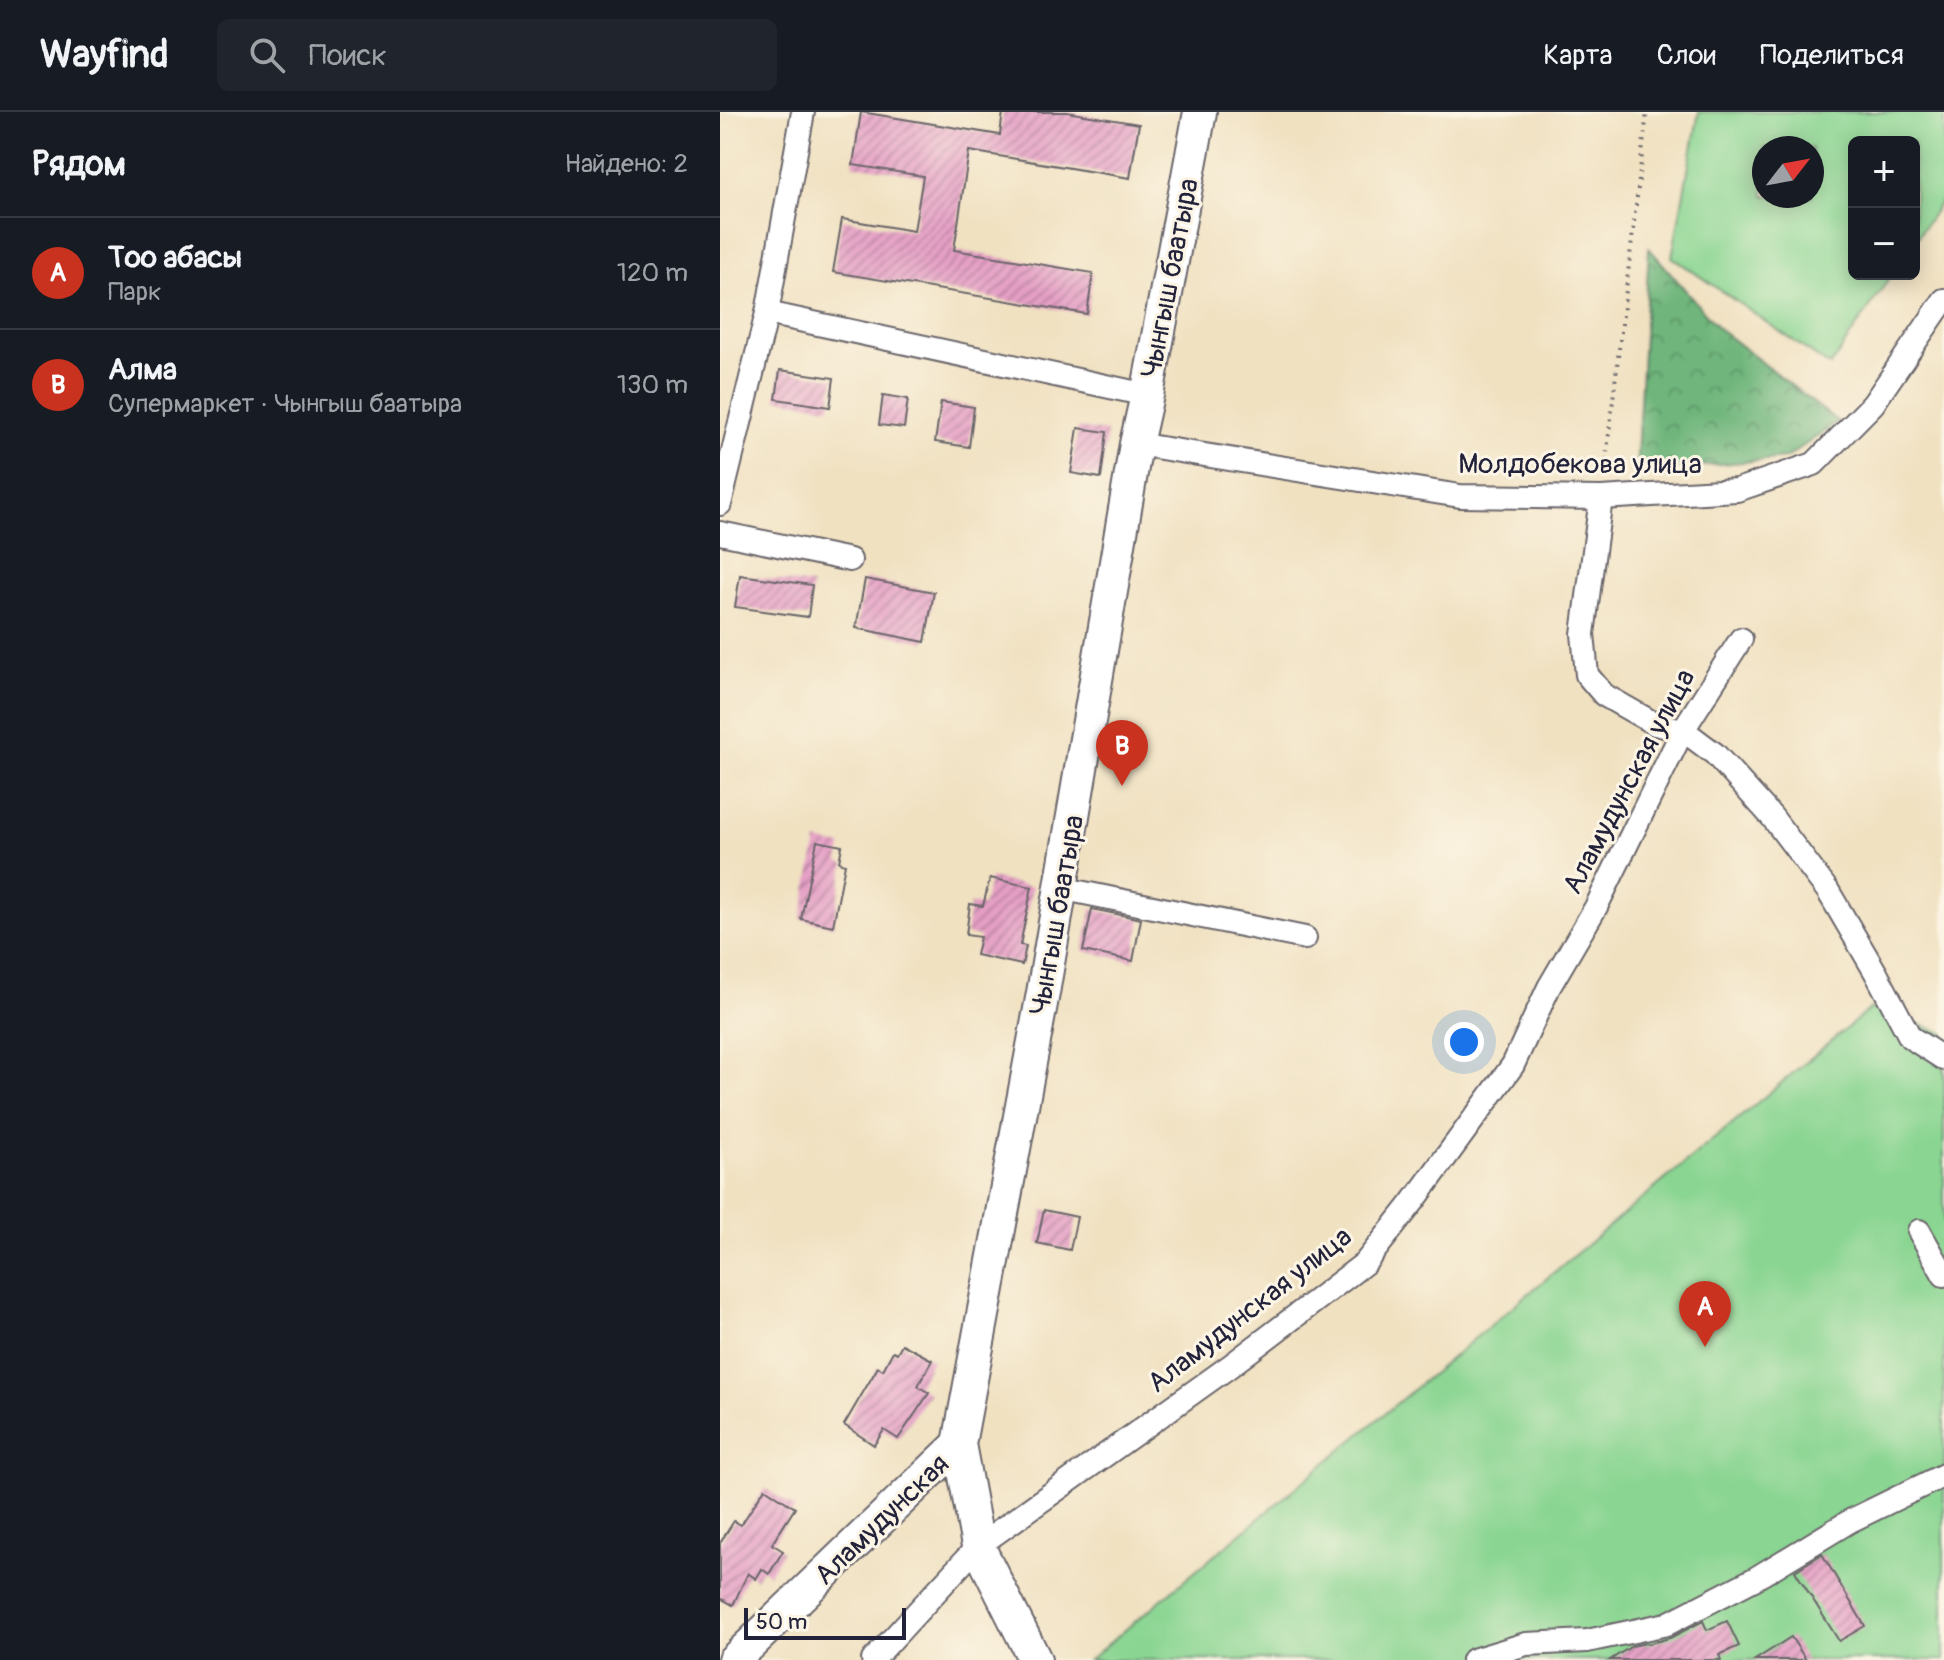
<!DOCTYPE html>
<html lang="ru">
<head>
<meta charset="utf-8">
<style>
	:root { --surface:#171b24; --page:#20242c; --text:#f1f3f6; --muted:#9ea1a6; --line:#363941; --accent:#c8321e }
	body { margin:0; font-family:Pangolin,sans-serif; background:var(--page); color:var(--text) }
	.controls { position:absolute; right:24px; top:24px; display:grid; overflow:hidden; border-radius:12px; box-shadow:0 4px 20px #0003 }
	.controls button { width:72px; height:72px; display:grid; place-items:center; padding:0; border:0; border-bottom:2px solid var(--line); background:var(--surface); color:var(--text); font:40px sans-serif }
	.compass { position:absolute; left:1032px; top:24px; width:72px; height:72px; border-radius:50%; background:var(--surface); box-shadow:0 4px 20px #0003; rotate:59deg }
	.scale { position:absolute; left:24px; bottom:20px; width:162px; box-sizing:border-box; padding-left:8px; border:4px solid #22223b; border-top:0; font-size:22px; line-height:28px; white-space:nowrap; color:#22223b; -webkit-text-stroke:6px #fcf5e5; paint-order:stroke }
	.you { position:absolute; left:744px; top:930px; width:28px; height:28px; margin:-20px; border:6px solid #fff; border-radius:50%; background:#1a73e8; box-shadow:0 0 0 12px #1a73e833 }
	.badge { display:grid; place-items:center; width:52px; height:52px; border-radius:50%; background:var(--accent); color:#fff; font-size:26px; font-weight:700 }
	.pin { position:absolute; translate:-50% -66px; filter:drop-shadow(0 2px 4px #0008) }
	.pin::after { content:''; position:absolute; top:42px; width:28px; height:24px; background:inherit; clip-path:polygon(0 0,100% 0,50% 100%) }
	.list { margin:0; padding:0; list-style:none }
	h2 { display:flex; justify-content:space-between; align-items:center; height:104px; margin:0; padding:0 32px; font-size:34px }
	h2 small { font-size:26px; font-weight:400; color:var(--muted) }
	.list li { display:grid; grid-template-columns:52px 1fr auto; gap:24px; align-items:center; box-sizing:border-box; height:112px; padding:0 32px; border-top:2px solid var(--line) }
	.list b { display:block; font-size:30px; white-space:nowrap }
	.list p { margin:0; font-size:26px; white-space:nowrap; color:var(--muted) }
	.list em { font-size:26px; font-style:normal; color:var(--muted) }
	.icon { flex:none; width:44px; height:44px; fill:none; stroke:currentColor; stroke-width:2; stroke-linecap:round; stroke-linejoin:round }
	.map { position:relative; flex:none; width:1224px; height:1548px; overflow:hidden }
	header { display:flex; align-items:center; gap:48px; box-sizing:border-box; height:112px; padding:0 40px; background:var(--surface); border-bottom:2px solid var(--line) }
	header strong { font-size:38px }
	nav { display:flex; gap:44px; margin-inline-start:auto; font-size:28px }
	.search { width:560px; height:72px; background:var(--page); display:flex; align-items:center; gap:20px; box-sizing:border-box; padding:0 28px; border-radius:12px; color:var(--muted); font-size:30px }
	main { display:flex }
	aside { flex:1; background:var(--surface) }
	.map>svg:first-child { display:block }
</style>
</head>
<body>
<header>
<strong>Wayfind</strong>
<div class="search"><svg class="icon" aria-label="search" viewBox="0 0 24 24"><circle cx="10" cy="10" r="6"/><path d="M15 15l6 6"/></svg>Поиск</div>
<nav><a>Карта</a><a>Слои</a><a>Поделиться</a></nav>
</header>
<main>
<aside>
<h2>Рядом<small>Найдено: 2</small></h2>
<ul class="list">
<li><span class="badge">A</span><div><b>Тоо абасы</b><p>Парк</p></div><em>120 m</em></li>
<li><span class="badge">B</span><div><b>Алма</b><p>Супермаркет · Чынгыш баатыра</p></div><em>130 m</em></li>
</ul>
</aside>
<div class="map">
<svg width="1224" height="1548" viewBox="0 0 1224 1548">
	<defs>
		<pattern id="forest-crowns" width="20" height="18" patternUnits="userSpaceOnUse" patternTransform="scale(2)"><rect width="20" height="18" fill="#6fb67c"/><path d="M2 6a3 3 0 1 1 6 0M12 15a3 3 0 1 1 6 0" fill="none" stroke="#5b9467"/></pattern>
		<pattern id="building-hatch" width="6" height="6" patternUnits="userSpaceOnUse" patternTransform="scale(2)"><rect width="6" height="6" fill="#e59fc5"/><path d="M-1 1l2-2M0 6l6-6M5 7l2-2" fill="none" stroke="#b981a1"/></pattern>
	</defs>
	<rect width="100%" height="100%" fill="#fcf5e5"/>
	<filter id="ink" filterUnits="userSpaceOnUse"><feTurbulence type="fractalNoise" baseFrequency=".0125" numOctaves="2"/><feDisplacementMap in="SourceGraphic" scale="16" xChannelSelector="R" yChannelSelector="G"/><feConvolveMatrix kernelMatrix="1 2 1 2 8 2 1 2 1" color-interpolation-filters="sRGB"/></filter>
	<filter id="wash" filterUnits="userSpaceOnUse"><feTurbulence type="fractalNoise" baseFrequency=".006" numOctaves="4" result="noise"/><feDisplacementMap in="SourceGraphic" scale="32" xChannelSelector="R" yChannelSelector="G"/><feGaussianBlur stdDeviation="1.8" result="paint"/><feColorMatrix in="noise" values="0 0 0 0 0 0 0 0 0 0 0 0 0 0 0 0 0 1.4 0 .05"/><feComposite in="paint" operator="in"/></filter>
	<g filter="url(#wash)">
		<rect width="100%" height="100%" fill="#f0e1c1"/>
		<path fill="url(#forest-crowns)" stroke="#486c5c" stroke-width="2" d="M 929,136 L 998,216 L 1118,310 L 1066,346 L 916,360 Z"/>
		<g fill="#8ad592" stroke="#567c66" stroke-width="2" fill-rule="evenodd">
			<path d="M 979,0 L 1224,0 L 1224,85 L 1194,130 L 1194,30 L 1134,30 L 1134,162 L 1172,162 L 1110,254 L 952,145 ZM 1044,36 L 1092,36 L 1092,84 L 1044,84 Z"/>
			<path d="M 1151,896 L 1224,921 L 1224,1548 L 369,1548 Z"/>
		</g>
		<g id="blocks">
			<g fill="url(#building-hatch)">
				<path d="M 141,0 L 280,23 L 283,0 L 347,0 L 419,12 L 410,66 L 249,39 L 234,138 L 373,161 L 367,202 L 113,160 L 122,107 L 194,119 L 203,64 L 133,53 Z"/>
				<path d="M 60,258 L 114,266 L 110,295 L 56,287 Z"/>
				<path d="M 163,283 L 188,287 L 184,316 L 159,313 Z"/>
				<path d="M 221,290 L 254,295 L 249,335 L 215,330 Z"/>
				<path d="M 358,316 L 387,320 L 381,366 L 351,361 Z"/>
				<path d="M 20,463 L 92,473 L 88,505 L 15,495 Z"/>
				<path d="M 145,467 L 214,480 L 205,530 L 136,516 Z"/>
				<path d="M 97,729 L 122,734 L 119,750 L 125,752 L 113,814 L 81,807 Z"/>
				<path d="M 270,766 L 312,775 L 300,833 L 306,834 L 302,853 L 256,843 L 260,825 L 246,823 L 250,792 L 263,794 Z"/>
				<path d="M 372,797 L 421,807 L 413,849 L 363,839 Z"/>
				<path d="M 324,1098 L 357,1105 L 350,1138 L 317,1131 Z"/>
				<path d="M 182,1232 L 212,1248 L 198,1274 L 209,1281 L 178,1327 L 164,1318 L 154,1333 L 124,1313 L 158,1255 L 163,1258 L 173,1239 L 177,1241 Z"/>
				<path d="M 45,1376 L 75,1396 L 52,1432 L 63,1439 L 49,1462 L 42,1457 L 36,1467 L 28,1461 L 13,1493 L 0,1486 L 0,1431 L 14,1409 L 21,1413 Z"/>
				<path d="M 1102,1442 L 1145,1514 L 1119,1529 L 1075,1459 Z"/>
				<path d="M 983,1509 L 987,1518 L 1007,1509 L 1019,1534 L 999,1543 L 1001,1548 L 890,1548 L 912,1534 L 926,1531 L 927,1532 L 950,1526 Z"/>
				<path d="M 1071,1525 L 1086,1548 L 1035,1548 Z"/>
			</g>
		</g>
	</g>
	<g filter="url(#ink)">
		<use href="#blocks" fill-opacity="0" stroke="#6a656a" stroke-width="2"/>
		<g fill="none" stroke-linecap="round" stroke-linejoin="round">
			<defs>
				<g id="street">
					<path d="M 47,201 L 427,283"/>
					<path d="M 416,332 L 740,384 L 881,386 L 1017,378 L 1094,352 L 1153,292 L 1224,188"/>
					<path d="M 881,386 L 863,522 L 867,563 L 884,583 L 935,612 L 963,618 L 995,642 L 1052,705 L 1108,779 L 1156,861 L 1190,925 L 1224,947"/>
					<path d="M 0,392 L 47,201 L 83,0"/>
					<path d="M 0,421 L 130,448"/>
					<path d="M 340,776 L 585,826"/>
					<path d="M 1199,1119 L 1224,1163"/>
					<path d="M 153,1548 L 258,1434 L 510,1254 L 645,1151 L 693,1090 L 793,953 L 829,875 L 876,795 L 963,618 L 1021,527"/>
					<path d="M 753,1548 L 806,1532 L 867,1529 L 947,1512 L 1036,1466 L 1130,1409 L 1224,1363"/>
				</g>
				<g id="secondary">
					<path d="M 14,1548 L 239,1332"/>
					<path d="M 315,1548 L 258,1434 L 239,1332 L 323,881 L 416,332 L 427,283 L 480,0"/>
				</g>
			</defs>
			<use href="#street" stroke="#6a656a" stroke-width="26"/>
			<use href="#secondary" stroke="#6a656a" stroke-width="36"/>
			<path stroke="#6a656a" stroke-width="4" stroke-dasharray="2 6" stroke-linecap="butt" d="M 884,364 L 927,0"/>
			<use href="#street" stroke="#fff" stroke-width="22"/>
			<use href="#secondary" stroke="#fff" stroke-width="32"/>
		</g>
	</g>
	<g text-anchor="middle" stroke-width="6" stroke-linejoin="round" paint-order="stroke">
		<g font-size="28" fill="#22223b" stroke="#fcf5e5">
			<text transform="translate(449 166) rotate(-79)" y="10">Чынгыш баатыра</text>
			<text x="860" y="361">Молдобекова улица</text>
			<text transform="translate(908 669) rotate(-62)" y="10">Аламудунская улица</text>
			<text transform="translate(336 803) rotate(-80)" y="10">Чынгыш баатыра</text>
			<text transform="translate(529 1197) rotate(-38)" y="10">Аламудунская улица</text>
			<text transform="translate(161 1407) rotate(-44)" y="10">Аламудунская</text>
		</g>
	</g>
</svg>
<div class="controls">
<button>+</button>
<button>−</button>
</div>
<svg class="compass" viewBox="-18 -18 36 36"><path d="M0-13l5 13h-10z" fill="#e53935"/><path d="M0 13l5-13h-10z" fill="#9ea1a6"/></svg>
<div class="scale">50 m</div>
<div class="you"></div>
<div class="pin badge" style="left:985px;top:1235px">A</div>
<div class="pin badge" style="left:402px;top:674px">B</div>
</div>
</main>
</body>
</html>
